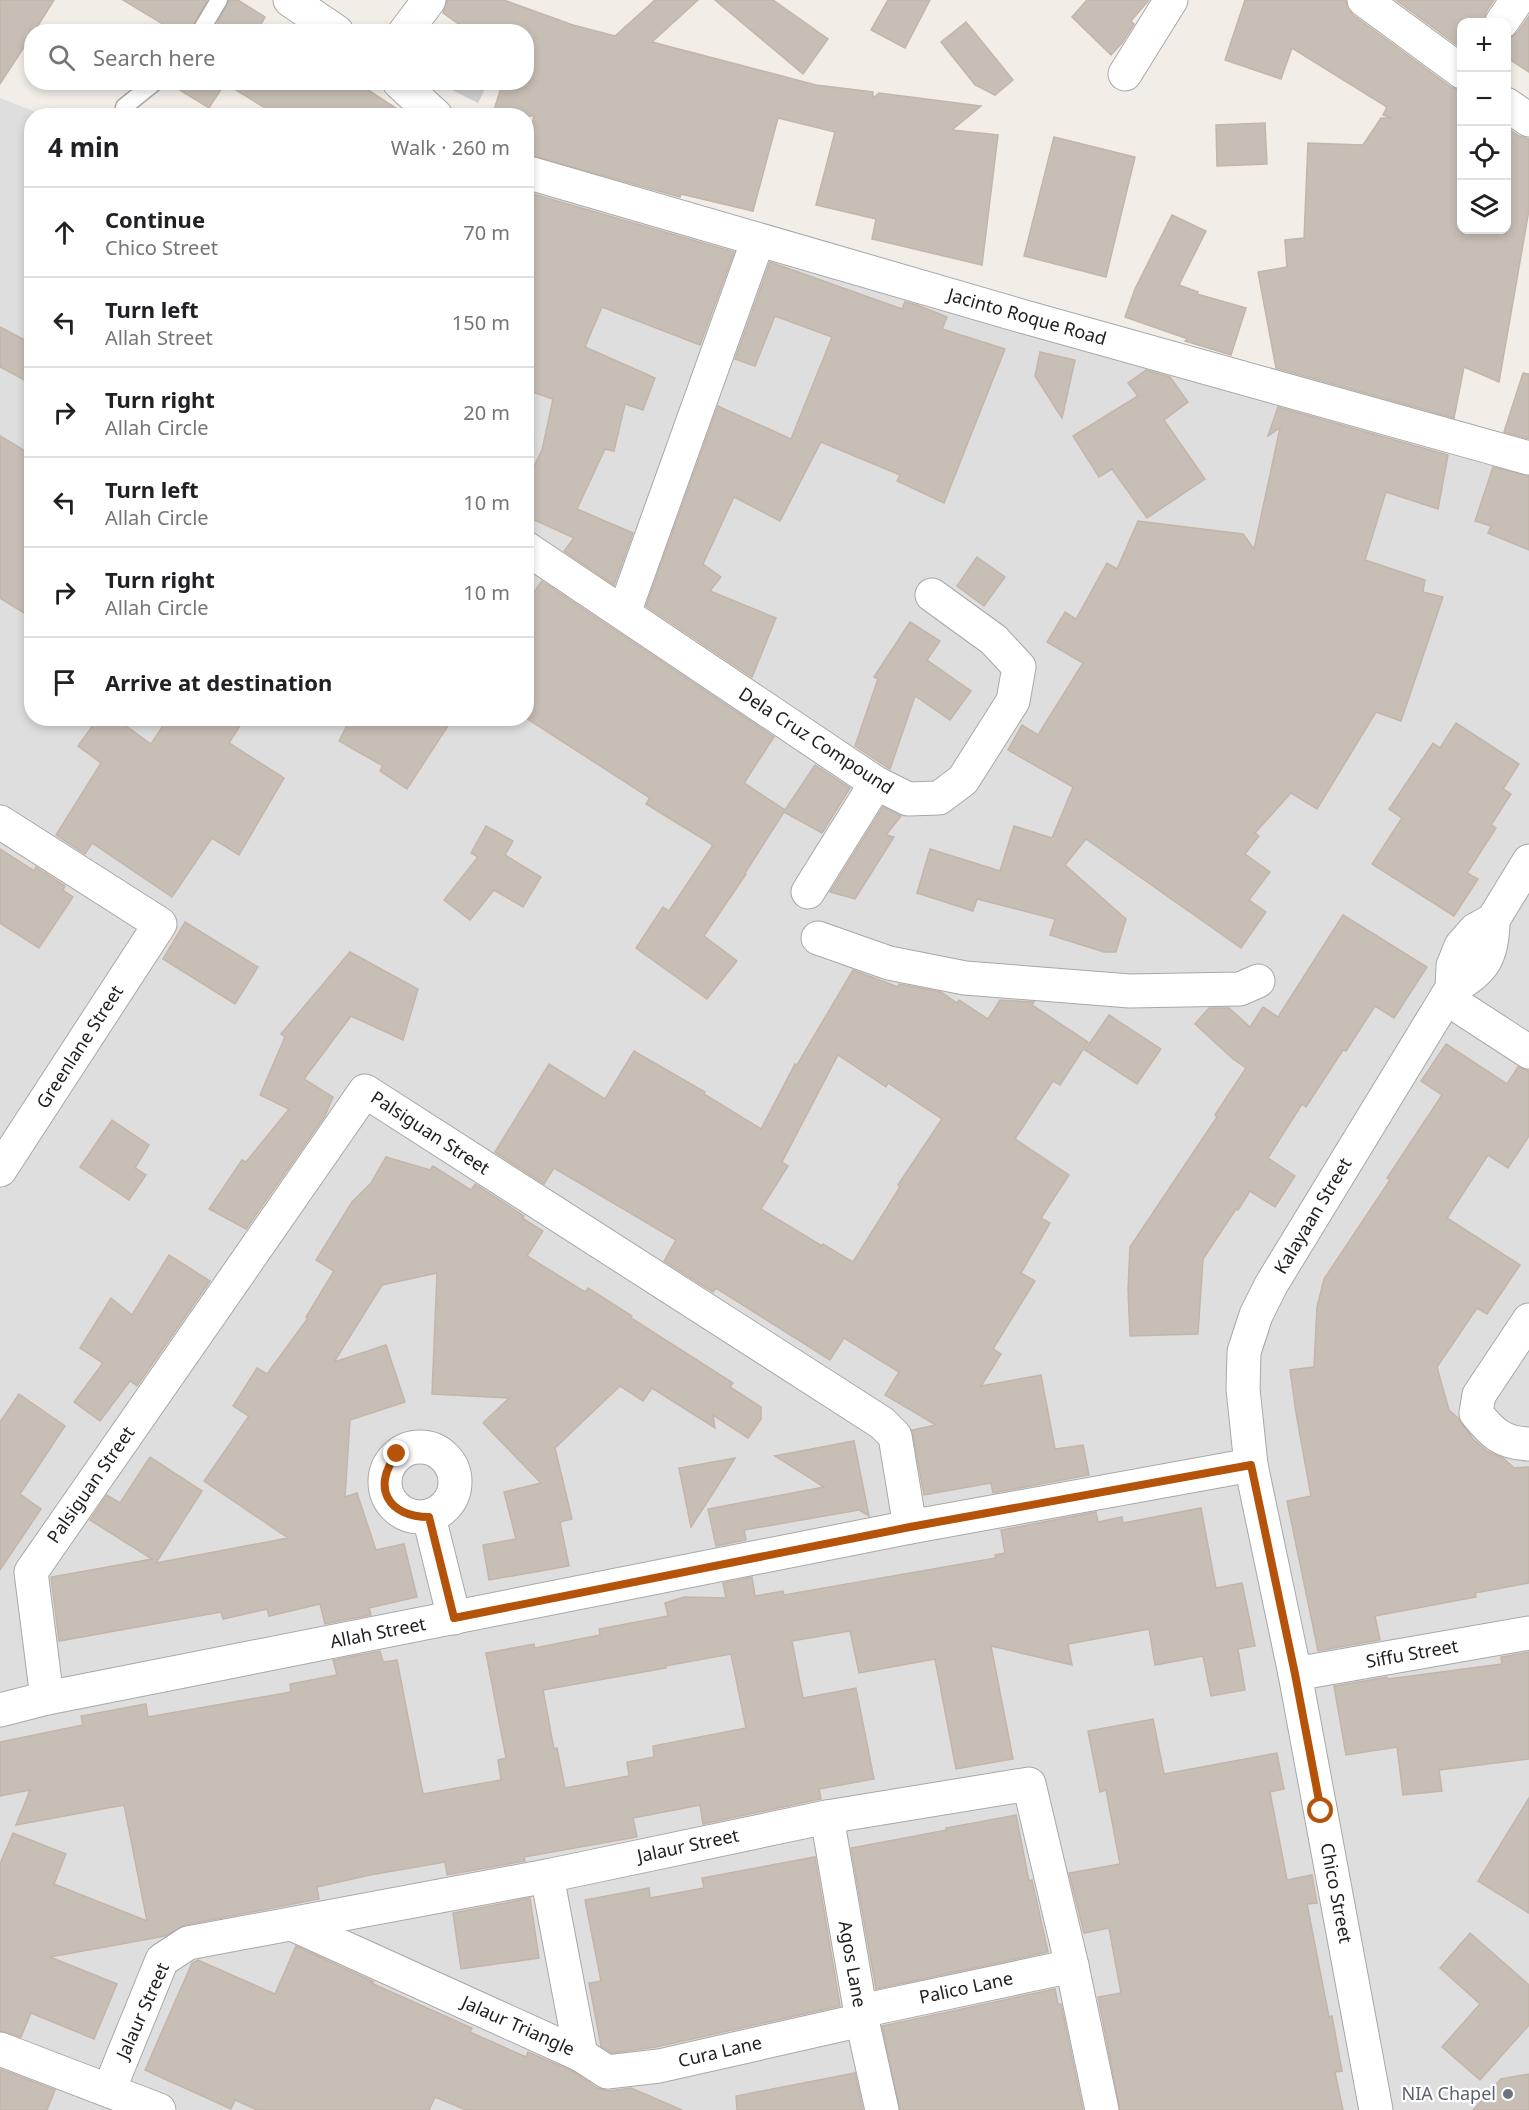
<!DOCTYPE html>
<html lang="en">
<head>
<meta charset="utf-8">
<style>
	:root { --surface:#fff; --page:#f6f6f6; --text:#202124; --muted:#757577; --line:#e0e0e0 }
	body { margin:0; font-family:"Noto Sans",sans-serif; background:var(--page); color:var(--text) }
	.controls { position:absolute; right:18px; top:18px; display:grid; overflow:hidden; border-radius:12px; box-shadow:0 3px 9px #0003 }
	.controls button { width:54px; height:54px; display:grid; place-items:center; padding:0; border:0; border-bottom:2px solid var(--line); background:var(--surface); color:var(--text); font:30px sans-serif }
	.stop { position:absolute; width:18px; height:18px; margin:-14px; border:4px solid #b45309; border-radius:50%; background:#fff }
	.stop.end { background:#b45309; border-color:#fff; box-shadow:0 2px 6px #0008 }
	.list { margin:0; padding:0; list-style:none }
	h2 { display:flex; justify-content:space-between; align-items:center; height:78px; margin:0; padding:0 24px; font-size:26px }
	h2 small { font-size:20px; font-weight:400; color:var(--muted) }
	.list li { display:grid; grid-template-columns:39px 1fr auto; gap:18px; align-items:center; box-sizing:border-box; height:90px; padding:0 24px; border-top:2px solid var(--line) }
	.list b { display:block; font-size:22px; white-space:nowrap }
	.list p { margin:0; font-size:20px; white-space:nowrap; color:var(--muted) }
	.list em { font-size:20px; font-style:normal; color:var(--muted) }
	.icon { flex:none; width:33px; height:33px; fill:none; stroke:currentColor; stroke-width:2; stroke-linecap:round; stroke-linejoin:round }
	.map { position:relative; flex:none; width:1529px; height:2110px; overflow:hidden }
	.search { position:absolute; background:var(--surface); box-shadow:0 3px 9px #0003; left:24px; top:24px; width:510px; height:66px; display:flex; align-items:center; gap:15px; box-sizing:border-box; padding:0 21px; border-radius:24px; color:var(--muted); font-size:22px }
	.panel { position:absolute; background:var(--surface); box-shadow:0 3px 9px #0003; left:24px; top:108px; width:510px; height:618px; border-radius:24px }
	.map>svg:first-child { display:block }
</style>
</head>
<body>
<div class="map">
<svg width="1529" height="2110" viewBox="0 0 1529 2110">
	<rect width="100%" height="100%" fill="#f2eee7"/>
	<path fill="#dfdede" d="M 0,98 L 44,115 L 32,116 L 32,718 L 526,718 L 527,187 L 1529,463 L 1529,2110 L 0,2110 Z"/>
	<path fill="#cfcfcf" d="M 438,83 L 488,83 L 478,103 Z"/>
	<g fill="#c7beb6" stroke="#c4b5a9" stroke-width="1.5" fill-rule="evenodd">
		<path d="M 0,0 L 54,0 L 34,32 L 32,32 L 32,35 L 0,84 Z"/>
		<path d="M 123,0 L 207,0 L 190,32 L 176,32 Z"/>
		<path d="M 229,0 L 238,0 L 265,17 L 257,32 L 213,32 Z"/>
		<path d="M 447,0 L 504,0 L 573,25 L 615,36 L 655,0 L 698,0 L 652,42 L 816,85 L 873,92 L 873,98 L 879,93 L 981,106 L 952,130 L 998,135 L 982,265 L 872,239 L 876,219 L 816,205 L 835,132 L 778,118 L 753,211 L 681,194 L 680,197 L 526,154 L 534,116 L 492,116 L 503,82 L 526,82 L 526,32 L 470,32 L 443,13 Z"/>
		<path d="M 715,0 L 773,0 L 828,39 L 803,74 Z"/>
		<path d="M 888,0 L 930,0 L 905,48 L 871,30 Z"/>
		<path d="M 1087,0 L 1149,0 L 1131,21 L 1134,24 L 1122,43 L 1111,55 L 1072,17 Z"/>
		<path d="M 1245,0 L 1346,0 L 1347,8 L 1353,15 L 1451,87 L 1461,90 L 1461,230 L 1506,230 L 1506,127 L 1519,136 L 1529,139 L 1529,210 L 1499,382 L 1464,367 L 1454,418 L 1276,368 L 1258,272 L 1287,267 L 1285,240 L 1304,238 L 1308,143 L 1363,145 L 1381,118 L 1392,118 L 1383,115 L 1387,107 L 1292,48 L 1281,79 L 1225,60 Z"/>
		<path d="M 1396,0 L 1494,0 L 1486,12 L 1484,22 L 1461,22 L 1461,48 Z"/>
		<path d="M 1529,16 L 1529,72 L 1506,57 L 1506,40 L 1517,33 Z"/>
		<path d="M 966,22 L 1013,80 L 995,95 L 975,85 L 941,42 Z"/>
		<path d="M 171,82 L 356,82 L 408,116 L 278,116 L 225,83 L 209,108 L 170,84 Z"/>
		<path d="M 1265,123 L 1267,164 L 1217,166 L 1216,125 Z"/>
		<path d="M 1054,137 L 1135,157 L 1106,277 L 1024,256 Z"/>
		<path d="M 526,192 L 734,252 L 700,345 L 602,307 L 585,347 L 655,378 L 643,410 L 625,404 L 614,451 L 605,449 L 577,509 L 633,533 L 614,585 L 564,551 L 574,538 L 526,516 L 526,483 L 542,450 L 553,399 L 526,390 Z"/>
		<path d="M 1172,215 L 1206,231 L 1179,285 L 1198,292 L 1197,294 L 1246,308 L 1231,355 L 1185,341 L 1188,339 L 1125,317 L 1135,289 Z"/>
		<path d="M 770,262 L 902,309 L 905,302 L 917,305 L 947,317 L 942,329 L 1005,349 L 944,503 L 897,481 L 900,475 L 821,442 L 780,521 L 734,497 L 703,564 L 721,577 L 710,591 L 776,618 L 752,677 L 646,606 L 718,406 L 791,439 L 832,337 L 775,316 L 755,366 L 735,359 Z"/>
		<path d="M 0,327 L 32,344 L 32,384 L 0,367 Z"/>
		<path d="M 1040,352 L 1075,360 L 1062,418 L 1035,376 Z"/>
		<path d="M 1146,370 L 1170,377 L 1188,402 L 1164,420 L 1205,479 L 1147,518 L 1112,469 L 1099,477 L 1073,436 L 1138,396 L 1128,383 Z"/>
		<path d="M 1523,373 L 1529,374 L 1529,439 L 1504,432 Z"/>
		<path d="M 1278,407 L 1448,455 L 1438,509 L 1386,492 L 1365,560 L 1425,580 L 1423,592 L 1443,597 L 1401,721 L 1376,712 L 1317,809 L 1291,793 L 1255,833 L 1259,836 L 1245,854 L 1270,872 L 1249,900 L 1266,912 L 1241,948 L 1086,839 L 1065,865 L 1126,919 L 1116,952 L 1104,952 L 1050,935 L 1055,919 L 977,899 L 973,911 L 917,893 L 930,849 L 1000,871 L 1014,826 L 1052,838 L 1073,787 L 1008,750 L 1022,725 L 1038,735 L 1083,663 L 1047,642 L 1065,612 L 1076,619 L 1107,563 L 1117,569 L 1138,521 L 1243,534 L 1254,549 L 1280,428 L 1268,436 Z"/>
		<path d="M 0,436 L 32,455 L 32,618 L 0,598 Z"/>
		<path d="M 1493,467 L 1529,476 L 1529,550 L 1488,533 L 1491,526 L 1475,521 Z"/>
		<path d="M 977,557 L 1005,577 L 984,606 L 957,586 Z"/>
		<path d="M 542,581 L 774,737 L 744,783 L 785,810 L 815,765 L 850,788 L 822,833 L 784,812 L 745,873 L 746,874 L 704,936 L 737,961 L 707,999 L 636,948 L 663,907 L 669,911 L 713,845 L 646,804 L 650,798 L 526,718 L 526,603 Z"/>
		<path d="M 910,622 L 940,641 L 927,660 L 971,691 L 950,720 L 915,696 L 890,769 L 855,746 L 878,679 L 874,677 Z"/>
		<path d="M 98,718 L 115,718 L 151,744 L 168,718 L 245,718 L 229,743 L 284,778 L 239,855 L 212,838 L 172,897 L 92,843 L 85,854 L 56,835 L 101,763 L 78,746 Z"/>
		<path d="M 351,718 L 453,718 L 407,789 L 380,771 L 383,766 L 339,741 Z"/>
		<path d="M 1456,723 L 1519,764 L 1503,789 L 1511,794 L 1491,825 L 1496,828 L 1467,873 L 1478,879 L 1454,916 L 1372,864 L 1402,818 L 1389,809 L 1433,743 L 1440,748 Z"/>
		<path d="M 883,807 L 901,816 L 886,835 L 894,837 L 855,899 L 830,892 Z"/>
		<path d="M 486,826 L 513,841 L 505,855 L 541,877 L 523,907 L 494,890 L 470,920 L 444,900 L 478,857 L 471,853 Z"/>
		<path d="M 0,849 L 34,871 L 36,867 L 65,886 L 63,890 L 73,897 L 39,948 L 0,923 Z"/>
		<path d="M 1343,915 L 1427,967 L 1394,1018 L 1375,1006 L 1346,1051 L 1343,1050 L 1306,1107 L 1302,1104 L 1268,1158 L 1295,1176 L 1275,1207 L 1250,1191 L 1238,1210 L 1236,1209 L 1203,1259 L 1198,1334 L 1130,1336 L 1128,1289 L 1130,1247 L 1217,1117 L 1215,1115 L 1246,1068 L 1233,1059 L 1195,1024 L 1209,1008 L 1229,1008 L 1250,1027 L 1263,1007 L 1278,1017 Z"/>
		<path d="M 185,922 L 258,967 L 235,1004 L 163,959 Z"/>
		<path d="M 350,952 L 418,989 L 403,1040 L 351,1016 L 304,1079 L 333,1097 L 325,1116 L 246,1229 L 209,1209 L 242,1160 L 246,1162 L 289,1109 L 260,1095 L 285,1037 L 281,1034 Z"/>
		<path d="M 853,970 L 898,987 L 899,984 L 941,992 L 957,1003 L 959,1000 L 988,1019 L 1000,1000 L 1034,1002 L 1032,1005 L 1088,1042 L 1060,1085 L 1053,1081 L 1015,1139 L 1069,1175 L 1041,1218 L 1050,1223 L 1021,1273 L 1035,1281 L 993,1349 L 1001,1354 L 981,1386 L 1041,1375 L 1055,1449 L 1083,1445 L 1089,1475 L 993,1493 L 991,1483 L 924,1495 L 912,1430 L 936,1425 L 885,1395 L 899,1372 L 844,1338 L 830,1360 L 716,1288 L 713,1292 L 664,1261 L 676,1240 L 554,1168 L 544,1184 L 495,1152 L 549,1064 L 605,1099 L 634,1051 L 705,1092 L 704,1094 L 761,1129 L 795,1064 L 797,1065 ZM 838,1055 L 886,1087 L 888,1083 L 942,1119 L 898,1185 L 900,1187 L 853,1262 L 823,1244 L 822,1246 L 761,1209 L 788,1166 L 782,1162 Z"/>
		<path d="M 1109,1015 L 1161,1049 L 1137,1084 L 1085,1050 Z"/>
		<path d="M 1446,1044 L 1507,1084 L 1518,1067 L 1529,1071 L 1529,1136 L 1508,1168 L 1488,1155 L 1447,1218 L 1520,1265 L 1487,1314 L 1477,1308 L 1437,1367 L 1449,1410 L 1458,1418 L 1473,1439 L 1487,1451 L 1503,1458 L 1514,1468 L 1529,1467 L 1529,1583 L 1475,1593 L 1476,1597 L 1375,1616 L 1380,1640 L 1318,1651 L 1287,1501 L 1311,1496 L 1296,1413 L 1290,1370 L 1314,1367 L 1317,1307 L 1324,1279 L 1390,1180 L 1387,1178 L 1442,1095 L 1421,1081 Z"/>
		<path d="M 112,1120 L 149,1145 L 135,1168 L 146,1175 L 129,1200 L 80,1167 Z"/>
		<path d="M 386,1157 L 430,1170 L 433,1166 L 471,1190 L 475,1184 L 524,1216 L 522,1218 L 543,1231 L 527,1256 L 585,1292 L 588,1288 L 632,1316 L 631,1318 L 733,1383 L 730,1387 L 761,1407 L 761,1419 L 748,1438 L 713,1415 L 715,1428 L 652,1388 L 643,1401 L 620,1386 L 555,1448 L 572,1519 L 560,1522 L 569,1566 L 489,1580 L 483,1545 L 516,1539 L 504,1492 L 541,1483 L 483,1423 L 509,1398 L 432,1394 L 437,1273 L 382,1285 L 334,1362 L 386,1345 L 405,1402 L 350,1420 L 345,1497 L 357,1493 L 376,1550 L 404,1544 L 417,1597 L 369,1608 L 371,1615 L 325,1624 L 320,1604 L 269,1616 L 267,1609 L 223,1619 L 221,1612 L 59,1641 L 51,1577 L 152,1559 L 90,1520 L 107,1495 L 120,1503 L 150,1457 L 202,1491 L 156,1563 L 288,1538 L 204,1481 L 249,1416 L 233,1406 L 257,1368 L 267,1374 L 308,1318 L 306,1317 L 334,1271 L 316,1260 L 352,1202 L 371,1183 Z"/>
		<path d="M 169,1255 L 210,1281 L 137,1386 L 130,1381 L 100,1421 L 74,1402 L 103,1363 L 80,1348 L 111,1298 L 132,1315 Z"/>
		<path d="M 19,1394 L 65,1426 L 20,1494 L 41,1509 L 0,1570 L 0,1422 Z"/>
		<path d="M 854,1441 L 869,1516 L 859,1510 L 744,1530 L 746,1540 L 716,1546 L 708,1509 L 824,1487 L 775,1456 Z"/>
		<path d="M 735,1458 L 715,1490 L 691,1527 L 679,1468 Z"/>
		<path d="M 1201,1508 L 1216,1588 L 1242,1583 L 1255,1646 L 1238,1649 L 1245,1690 L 1211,1696 L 1203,1656 L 1155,1665 L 1149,1629 L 1068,1644 L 1072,1665 L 991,1646 L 1013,1759 L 956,1769 L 935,1659 L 859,1673 L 850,1631 L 792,1641 L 803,1698 L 856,1688 L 874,1779 L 819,1789 L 821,1799 L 703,1824 L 700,1805 L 633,1818 L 637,1837 L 524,1857 L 525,1861 L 447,1875 L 445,1862 L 370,1875 L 317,1887 L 319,1899 L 185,1925 L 165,1936 L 50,1957 L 117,1984 L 94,2039 L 31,2013 L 21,2037 L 0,2031 L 0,1864 L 13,1833 L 66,1854 L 54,1884 L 147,1921 L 124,1805 L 16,1825 L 30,1790 L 0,1796 L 0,1742 L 83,1725 L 81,1716 L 146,1704 L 148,1717 L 291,1692 L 290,1684 L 337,1675 L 333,1660 L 380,1651 L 383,1662 L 397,1660 L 423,1794 L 501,1780 L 498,1760 L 506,1758 L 486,1653 L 534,1644 L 535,1648 L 600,1635 L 599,1629 L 668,1616 L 665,1603 L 684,1597 L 726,1598 L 723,1583 L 752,1577 L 755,1596 L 783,1591 L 784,1595 L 996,1558 L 995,1555 L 1005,1553 L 1001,1530 L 1096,1512 L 1098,1522 L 1122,1517 L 1123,1523 ZM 731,1654 L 746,1728 L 653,1746 L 654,1757 L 627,1762 L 629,1776 L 565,1788 L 557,1748 L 554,1749 L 543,1690 L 666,1668 L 665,1666 Z"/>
		<path d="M 1529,1652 L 1529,1759 L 1439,1770 L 1442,1791 L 1403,1795 L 1397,1747 L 1346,1755 L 1334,1686 L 1387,1677 L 1388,1679 L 1502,1664 L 1501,1657 Z"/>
		<path d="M 1153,1719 L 1164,1774 L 1277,1753 L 1284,1789 L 1270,1792 L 1287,1880 L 1312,1875 L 1317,1903 L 1307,1904 L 1329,2017 L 1332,2016 L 1342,2071 L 1335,2072 L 1343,2110 L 1120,2110 L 1098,1997 L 1121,1993 L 1109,1928 L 1084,1933 L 1069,1873 L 1120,1864 L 1106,1790 L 1100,1792 L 1088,1731 Z"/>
		<path d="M 1529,1798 L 1529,1913 L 1478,1881 Z"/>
		<path d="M 1016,1815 L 1029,1881 L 1032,1880 L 1048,1952 L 876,1989 L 851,1848 L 947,1830 L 946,1828 Z"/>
		<path d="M 815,1857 L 840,2006 L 656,2047 L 612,2053 L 601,2046 L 589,1983 L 601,1981 L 585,1900 L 649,1888 L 650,1898 L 704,1888 L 702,1878 Z"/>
		<path d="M 530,1898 L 539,1958 L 461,1969 L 453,1913 Z"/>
		<path d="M 1470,1933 L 1529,1985 L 1529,2025 L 1480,2080 L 1442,2047 L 1480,2004 L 1440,1968 Z"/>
		<path d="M 296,1946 L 374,1982 L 369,1982 L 472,2028 L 470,2032 L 526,2057 L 528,2052 L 572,2071 L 597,2088 L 609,2091 L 631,2088 L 682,2110 L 466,2110 L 435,2097 L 429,2110 L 257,2110 L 235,2100 L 231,2109 L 145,2070 L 192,1963 L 198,1960 L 275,1994 Z"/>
		<path d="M 1055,1989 L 1058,2004 L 1061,2004 L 1083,2110 L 900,2110 L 882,2026 Z"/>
		<path d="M 0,2069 L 55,2090 L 47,2110 L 0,2110 Z"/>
		<path d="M 855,2073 L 863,2110 L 737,2110 L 736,2096 Z"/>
		<path d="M 1529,2074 L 1529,2110 L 1473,2110 L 1501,2079 Z"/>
	</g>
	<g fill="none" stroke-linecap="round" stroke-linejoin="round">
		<defs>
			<g id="lane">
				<path d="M 200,32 L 219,0"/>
				<path d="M 124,107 L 155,82"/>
			</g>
			<g id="street">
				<path d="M 290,0 L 337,32"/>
				<path d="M 1364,0 L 1462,72"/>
				<path d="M 1502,22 L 1517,0"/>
				<path d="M 405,32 L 429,0"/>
				<path d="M 1125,74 L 1171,0"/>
				<path d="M 399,82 L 436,116"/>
				<path d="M 1506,104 L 1529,120"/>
				<path d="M 526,172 L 1025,317 L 1529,458"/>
				<path d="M 526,548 L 876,783 L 908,799 L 939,798 L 963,780 L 1013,701 L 1019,667 L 994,640 L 932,595"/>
				<path d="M 624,613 L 758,240"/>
				<path d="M 0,822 L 160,924 L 0,1170"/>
				<path d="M 808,892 L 876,783"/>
				<path d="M 818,938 L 889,963 L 965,978 L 1130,991 L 1240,989 L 1258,981"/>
				<path d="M 1452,988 C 1484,971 1493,956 1493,920"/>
				<path d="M 1446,998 L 1529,1052"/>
				<path d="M 1529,1320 L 1479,1395 L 1476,1413 C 1492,1433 1502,1443 1529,1444"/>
				<circle cx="420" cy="1482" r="35"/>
				<path d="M 429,1517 L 454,1618"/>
				<path d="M 1295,1674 L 1529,1633"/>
				<path d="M 47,1698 L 31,1572 L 365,1091 L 882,1423 L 895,1436 L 910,1527"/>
				<path d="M 0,1710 L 47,1698 L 910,1527 L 1251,1465"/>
				<path d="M 827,1817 L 862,2020 L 882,2110"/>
				<path d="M 547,1876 L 581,2055"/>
				<path d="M 292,1924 L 581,2055 L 607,2072 L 659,2066 L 862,2020"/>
				<path d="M 861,2011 L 1072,1966"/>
				<path d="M 0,2049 L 159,2110"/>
				<path d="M 109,2090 L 162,1960 L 188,1943 L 547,1876 L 827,1817 L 1029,1784 L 1072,1966 L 1102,2110"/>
				<path d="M 1376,2110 L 1295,1674 L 1251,1465 L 1243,1389 L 1244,1352 L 1256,1315 L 1271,1285 L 1452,988 L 1453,966 L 1461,946 L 1475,930 L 1493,920 L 1529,861"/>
			</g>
		</defs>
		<use href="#lane" stroke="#a8a8a8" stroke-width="19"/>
		<use href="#street" stroke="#a8a8a8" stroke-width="35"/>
		<use href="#lane" stroke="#fff" stroke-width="16"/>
		<use href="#street" stroke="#fff" stroke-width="33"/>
	</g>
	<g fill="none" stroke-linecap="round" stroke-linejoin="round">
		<path stroke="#b45309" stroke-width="8" d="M 397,1454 C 371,1487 388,1517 429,1517 L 454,1618 L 910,1527 L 1251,1465 L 1295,1674 L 1321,1811"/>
	</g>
	<circle fill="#6b7280" stroke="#fff" stroke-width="2" cx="1508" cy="2094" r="6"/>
	<g text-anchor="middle" stroke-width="4.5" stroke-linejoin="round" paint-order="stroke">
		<g font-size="18" fill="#212121" stroke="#fff">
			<text transform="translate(1027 317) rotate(16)" y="6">Jacinto Roque Road</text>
			<text transform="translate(816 741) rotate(33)" y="6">Dela Cruz Compound</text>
			<text transform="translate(80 1047) rotate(-57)" y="6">Greenlane Street</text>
			<text transform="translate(430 1133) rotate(33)" y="6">Palsiguan Street</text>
			<text transform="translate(1313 1216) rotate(-59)" y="6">Kalayaan Street</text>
			<text transform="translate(91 1485) rotate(-55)" y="6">Palsiguan Street</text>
			<text transform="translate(378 1633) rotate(-11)" y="6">Allah Street</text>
			<text transform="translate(1412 1654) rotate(-10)" y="6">Siffu Street</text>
			<text transform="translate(688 1846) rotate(-12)" y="6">Jalaur Street</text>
			<text transform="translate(1336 1893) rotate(79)" y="6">Chico Street</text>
			<text transform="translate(852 1964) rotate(80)" y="6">Agos Lane</text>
			<text transform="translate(966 1988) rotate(-12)" y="6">Palico Lane</text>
			<text transform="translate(143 2011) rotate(-66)" y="6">Jalaur Street</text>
			<text transform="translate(518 2026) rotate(24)" y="6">Jalaur Triangle</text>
			<text transform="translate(720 2052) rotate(-13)" y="6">Cura Lane</text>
		</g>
		<g font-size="18" fill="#5b616d" stroke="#fff" text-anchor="end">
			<text x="1496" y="2100">NIA Chapel</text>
		</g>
	</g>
</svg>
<div class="controls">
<button>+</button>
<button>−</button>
<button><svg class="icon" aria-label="locate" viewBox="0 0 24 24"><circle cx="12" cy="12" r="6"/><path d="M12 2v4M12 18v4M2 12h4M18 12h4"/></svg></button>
<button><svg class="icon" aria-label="layers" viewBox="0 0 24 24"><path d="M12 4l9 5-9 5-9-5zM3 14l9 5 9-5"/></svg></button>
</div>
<div class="stop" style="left:1321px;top:1811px"></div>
<div class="stop end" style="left:397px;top:1454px"></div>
<div class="search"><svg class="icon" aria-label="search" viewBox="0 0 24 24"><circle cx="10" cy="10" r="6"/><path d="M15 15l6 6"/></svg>Search here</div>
<section class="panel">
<h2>4 min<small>Walk · 260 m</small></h2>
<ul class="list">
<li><svg class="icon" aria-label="ahead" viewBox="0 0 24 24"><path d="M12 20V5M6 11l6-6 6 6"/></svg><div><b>Continue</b><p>Chico Street</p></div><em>70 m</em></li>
<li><svg class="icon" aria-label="left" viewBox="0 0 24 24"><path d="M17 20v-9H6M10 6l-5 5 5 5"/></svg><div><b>Turn left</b><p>Allah Street</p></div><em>150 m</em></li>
<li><svg class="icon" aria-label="right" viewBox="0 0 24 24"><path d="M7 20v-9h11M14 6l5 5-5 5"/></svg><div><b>Turn right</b><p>Allah Circle</p></div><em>20 m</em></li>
<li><svg class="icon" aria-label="left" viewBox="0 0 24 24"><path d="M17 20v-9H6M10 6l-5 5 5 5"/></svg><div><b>Turn left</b><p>Allah Circle</p></div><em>10 m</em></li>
<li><svg class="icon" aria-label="right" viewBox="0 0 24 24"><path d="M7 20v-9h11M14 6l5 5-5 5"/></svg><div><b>Turn right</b><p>Allah Circle</p></div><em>10 m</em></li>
<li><svg class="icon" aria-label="arrive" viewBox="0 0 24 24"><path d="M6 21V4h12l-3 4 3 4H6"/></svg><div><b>Arrive at destination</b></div></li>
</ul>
</section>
</div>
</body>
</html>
